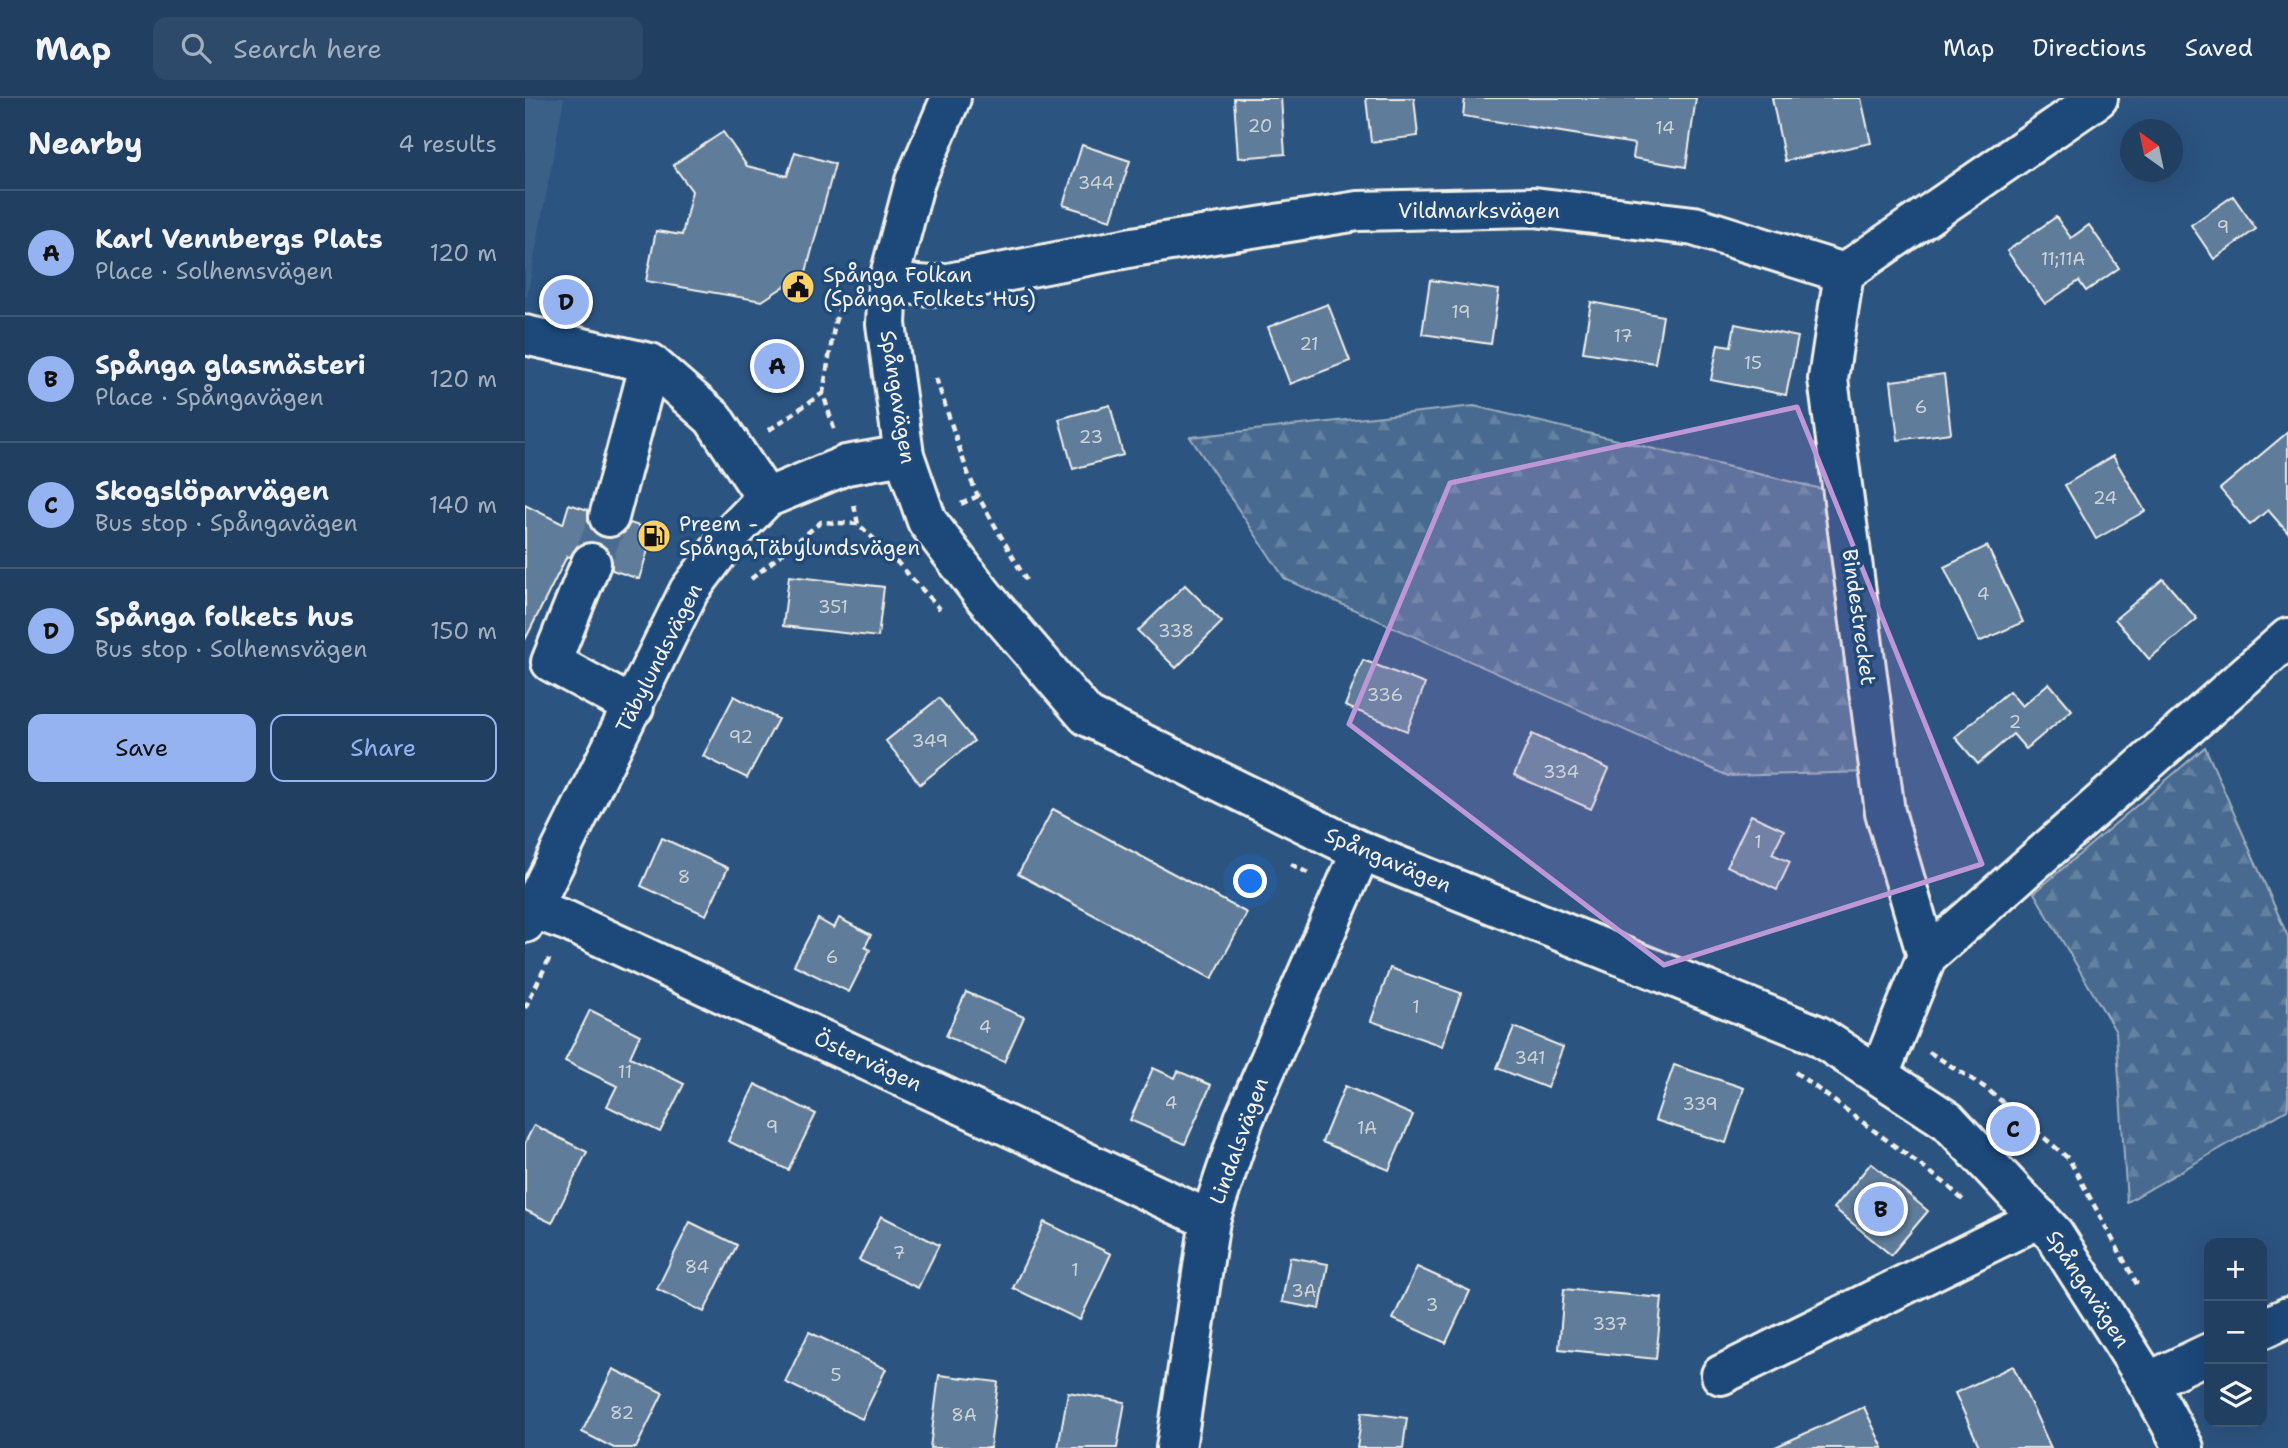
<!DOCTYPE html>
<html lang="en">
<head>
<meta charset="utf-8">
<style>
	:root { --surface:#213f61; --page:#2d4a6a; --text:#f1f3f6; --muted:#a2afbd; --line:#3e5876; --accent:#95b2f1 }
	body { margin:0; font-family:"Shantell Sans",sans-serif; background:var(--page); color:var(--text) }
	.controls { position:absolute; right:21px; bottom:21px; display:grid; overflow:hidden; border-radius:14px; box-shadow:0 7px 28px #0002 }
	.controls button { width:63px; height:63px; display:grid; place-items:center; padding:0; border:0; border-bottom:2px solid var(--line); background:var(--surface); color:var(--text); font:35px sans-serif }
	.compass { position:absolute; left:1595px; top:21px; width:63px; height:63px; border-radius:50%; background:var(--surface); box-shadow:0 7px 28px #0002; rotate:327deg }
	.you { position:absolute; left:726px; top:784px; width:24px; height:24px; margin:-18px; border:5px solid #fff; border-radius:50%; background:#1a73e8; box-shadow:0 0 0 10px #1a73e833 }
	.badge { display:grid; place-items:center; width:46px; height:46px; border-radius:50%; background:var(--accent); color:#111; font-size:23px; font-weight:700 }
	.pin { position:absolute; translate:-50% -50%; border:4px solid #fff; box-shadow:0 2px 7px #0006 }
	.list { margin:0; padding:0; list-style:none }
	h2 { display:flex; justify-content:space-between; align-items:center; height:91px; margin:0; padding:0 28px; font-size:30px }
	h2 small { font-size:23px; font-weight:400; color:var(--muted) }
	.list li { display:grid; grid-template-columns:46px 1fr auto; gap:21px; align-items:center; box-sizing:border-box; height:126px; padding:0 28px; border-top:2px solid var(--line) }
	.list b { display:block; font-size:26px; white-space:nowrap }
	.list p { margin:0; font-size:23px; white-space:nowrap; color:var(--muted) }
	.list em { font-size:23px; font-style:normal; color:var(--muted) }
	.actions { display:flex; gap:14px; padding:21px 28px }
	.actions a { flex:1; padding:16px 0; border:2px solid var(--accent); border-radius:14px; text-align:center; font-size:24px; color:var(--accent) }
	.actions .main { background:var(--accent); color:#111 }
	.icon { flex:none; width:38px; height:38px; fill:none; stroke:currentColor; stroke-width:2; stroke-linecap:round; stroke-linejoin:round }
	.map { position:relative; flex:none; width:1763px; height:1350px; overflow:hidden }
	header { display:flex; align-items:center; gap:42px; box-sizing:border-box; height:98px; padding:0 35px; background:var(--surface); border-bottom:2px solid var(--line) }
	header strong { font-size:33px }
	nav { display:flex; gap:38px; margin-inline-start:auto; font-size:24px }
	.search { width:490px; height:63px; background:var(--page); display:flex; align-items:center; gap:18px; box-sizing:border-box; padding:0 24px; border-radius:14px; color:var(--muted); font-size:26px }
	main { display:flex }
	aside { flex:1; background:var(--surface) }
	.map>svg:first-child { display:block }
</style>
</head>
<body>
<header>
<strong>Map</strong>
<div class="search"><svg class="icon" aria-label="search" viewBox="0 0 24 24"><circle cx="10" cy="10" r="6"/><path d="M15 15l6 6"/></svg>Search here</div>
<nav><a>Map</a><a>Directions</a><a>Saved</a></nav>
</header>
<main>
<aside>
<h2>Nearby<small>4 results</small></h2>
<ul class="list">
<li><span class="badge">A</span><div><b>Karl Vennbergs Plats</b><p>Place · Solhemsvägen</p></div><em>120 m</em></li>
<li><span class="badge">B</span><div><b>Spånga glasmästeri</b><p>Place · Spångavägen</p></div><em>120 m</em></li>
<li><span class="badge">C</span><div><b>Skogslöparvägen</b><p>Bus stop · Spångavägen</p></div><em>140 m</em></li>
<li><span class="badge">D</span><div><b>Spånga folkets hus</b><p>Bus stop · Solhemsvägen</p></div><em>150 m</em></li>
</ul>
<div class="actions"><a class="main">Save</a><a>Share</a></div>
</aside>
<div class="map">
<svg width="1763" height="1350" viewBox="0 0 1763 1350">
	<defs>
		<pattern id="forest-firs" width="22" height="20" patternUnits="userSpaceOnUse" patternTransform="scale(1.75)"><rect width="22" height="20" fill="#496b90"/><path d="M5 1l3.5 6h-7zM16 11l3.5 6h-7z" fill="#6481a0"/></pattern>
	</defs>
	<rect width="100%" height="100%" fill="#2c5481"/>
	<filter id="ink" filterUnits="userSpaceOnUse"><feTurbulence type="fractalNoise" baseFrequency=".0143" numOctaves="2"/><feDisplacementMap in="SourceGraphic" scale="14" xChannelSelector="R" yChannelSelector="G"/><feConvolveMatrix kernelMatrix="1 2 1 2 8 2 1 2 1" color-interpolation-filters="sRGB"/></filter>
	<g filter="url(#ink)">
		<path fill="#3b6088" d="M 0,0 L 39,0 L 2,199 L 0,198 Z"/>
		<g fill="url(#forest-firs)" stroke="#9eaebc" stroke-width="2">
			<path d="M 949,308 L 1297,391 L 1343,674 L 1203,678 L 760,481 L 665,339 Z"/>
			<path d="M 1680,649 L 1763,839 L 1763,1008 L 1762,1012 L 1602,1104 L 1591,934 L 1509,795 Z"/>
		</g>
		<g fill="#5e7b9a" stroke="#f4f1e8" stroke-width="2">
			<path d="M 709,0 L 756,0 L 760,56 L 713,60 Z"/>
			<path d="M 841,0 L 889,0 L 893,38 L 846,44 Z"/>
			<path d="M 940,0 L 1171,0 L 1161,69 L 1108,60 L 1110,46 L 938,18 Z"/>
			<path d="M 1247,0 L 1336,0 L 1346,45 L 1260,63 Z"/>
			<path d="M 198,34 L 222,68 L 262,78 L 270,54 L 310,66 L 281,174 L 237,203 L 121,183 L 131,133 L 157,137 L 167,93 L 148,67 Z"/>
			<path d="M 557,47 L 605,63 L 586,122 L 538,107 Z"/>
			<path d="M 1708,98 L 1731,131 L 1689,161 L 1666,127 Z"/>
			<path d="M 1531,119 L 1546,140 L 1564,127 L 1594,170 L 1561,193 L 1554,183 L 1520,206 L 1482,153 Z"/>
			<path d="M 905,182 L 974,192 L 966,246 L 897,236 Z"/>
			<path d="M 1066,204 L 1138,218 L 1130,265 L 1058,254 Z"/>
			<path d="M 803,206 L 825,263 L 765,286 L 743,229 Z"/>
			<path d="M 1210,226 L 1273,239 L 1261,297 L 1186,282 L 1193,246 L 1206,248 Z"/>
			<path d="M 1419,276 L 1426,335 L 1373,342 L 1366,283 Z"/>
			<path d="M 585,307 L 598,357 L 548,371 L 534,321 Z"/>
			<path d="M 1763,334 L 1763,435 L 1743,412 L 1725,427 L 1695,391 Z"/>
			<path d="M 1588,358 L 1620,413 L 1571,441 L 1540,387 Z"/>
			<path d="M 44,406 L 63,412 L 63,425 L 69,435 L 78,440 L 90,440 L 100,434 L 105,425 L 129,433 L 114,481 L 87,472 L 87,461 L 84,452 L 75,445 L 64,443 L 53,447 L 45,459 L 42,458 L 0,542 L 0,407 L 38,426 Z"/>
			<path d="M 1462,448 L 1498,524 L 1454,544 L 1419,469 Z"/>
			<path d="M 264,478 L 359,489 L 353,539 L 258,528 Z"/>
			<path d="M 1638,481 L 1672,521 L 1624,561 L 1590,521 Z"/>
			<path d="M 660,487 L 697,524 L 651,570 L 613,533 Z"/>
			<path d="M 838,562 L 900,586 L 882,633 L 820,608 Z"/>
			<path d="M 1524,585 L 1547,612 L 1501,651 L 1488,636 L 1453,666 L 1430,639 L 1484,593 L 1497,608 Z"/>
			<path d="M 209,598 L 253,621 L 222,680 L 178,658 Z"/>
			<path d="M 414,600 L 449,643 L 395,686 L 361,643 Z"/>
			<path d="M 1007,636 L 1084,671 L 1066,711 L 989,677 Z"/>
			<path d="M 528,711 L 722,815 L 687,881 L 493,776 Z"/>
			<path d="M 1226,717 L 1259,732 L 1247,756 L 1265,764 L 1252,792 L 1202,768 Z"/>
			<path d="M 137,740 L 203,770 L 181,817 L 116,788 Z"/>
			<path d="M 314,820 L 346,837 L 340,849 L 345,852 L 324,894 L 269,867 L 293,821 L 309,830 Z"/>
			<path d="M 865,870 L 936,895 L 917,948 L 846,923 Z"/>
			<path d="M 441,894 L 499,919 L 479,964 L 421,938 Z"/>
			<path d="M 65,912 L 115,937 L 105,959 L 159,986 L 135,1034 L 82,1008 L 92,988 L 40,963 Z"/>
			<path d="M 989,929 L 1038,949 L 1022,990 L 972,970 Z"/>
			<path d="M 1149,967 L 1219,990 L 1201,1045 L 1130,1022 Z"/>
			<path d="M 628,970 L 650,980 L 653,973 L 686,987 L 660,1046 L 605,1022 Z"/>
			<path d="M 230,986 L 291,1016 L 263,1072 L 203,1043 Z"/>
			<path d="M 820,988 L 888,1017 L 864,1072 L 797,1044 Z"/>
			<path d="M 9,1027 L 62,1054 L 27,1125 L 0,1112 L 0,1045 Z"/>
			<path d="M 1346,1065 L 1403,1113 L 1366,1157 L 1309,1110 Z"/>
			<path d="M 356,1118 L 414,1147 L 393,1190 L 334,1162 Z"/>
			<path d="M 165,1124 L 212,1147 L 179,1214 L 132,1191 Z"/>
			<path d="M 519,1124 L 586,1156 L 555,1222 L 488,1190 Z"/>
			<path d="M 765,1159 L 803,1166 L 795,1211 L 757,1204 Z"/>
			<path d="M 892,1169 L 945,1193 L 921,1245 L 868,1221 Z"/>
			<path d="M 1039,1191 L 1137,1200 L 1131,1261 L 1034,1251 Z"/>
			<path d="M 284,1234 L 361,1271 L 337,1321 L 260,1284 Z"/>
			<path d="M 1488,1268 L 1510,1315 L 1526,1350 L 1455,1350 L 1430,1295 Z"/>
			<path d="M 88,1271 L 138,1295 L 111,1350 L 89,1350 L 57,1334 Z"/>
			<path d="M 414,1277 L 473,1284 L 465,1350 L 405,1350 Z"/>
			<path d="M 543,1294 L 600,1304 L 592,1350 L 533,1350 Z"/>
			<path d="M 1339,1309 L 1358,1350 L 1248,1350 Z"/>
			<path d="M 837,1314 L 882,1320 L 878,1350 L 832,1350 Z"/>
		</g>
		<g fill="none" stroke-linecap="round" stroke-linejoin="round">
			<path stroke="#4a6c90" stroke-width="38" stroke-dasharray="38 19" stroke-linecap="butt" d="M 66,465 L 84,419"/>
			<defs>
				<g id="minor">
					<path d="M 426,0 L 390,83 L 363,185 L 361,226 L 379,357 L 402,423 L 458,497 L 562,618 L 836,753 L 1292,937 L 1423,1023 L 1529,1136 L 1623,1284 L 1659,1350"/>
					<path d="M 1319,175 L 1303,281 L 1360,714 L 1402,858"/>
					<path d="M 1319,175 L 1573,0"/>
					<path d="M 363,185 L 408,188 L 608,149 L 833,113 L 1009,109 L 1169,128 L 1319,175"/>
					<path d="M 0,237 L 125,265 L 188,320 L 241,400"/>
					<path d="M 84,419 L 125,265"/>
					<path d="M 66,465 L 26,564 L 109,609"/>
					<path d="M 0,808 L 42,823 L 685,1122"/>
					<path d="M 0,825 L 164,493 L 210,432 L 241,400 L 321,367 L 379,357"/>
					<path d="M 1354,977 L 1402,858 L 1763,540"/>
					<path d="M 1737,1231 L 1763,1219"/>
					<path d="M 1196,1277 L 1515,1120"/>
					<path d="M 1623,1284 L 1684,1255"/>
					<path d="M 651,1350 L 685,1122 L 719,1021 L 836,753"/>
				</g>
			</defs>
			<use href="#minor" stroke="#f4f1e8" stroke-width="44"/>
			<g stroke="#f4f1e8" stroke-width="4.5" stroke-dasharray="7 5" stroke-linecap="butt">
				<path d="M 411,280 L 442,373 L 453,398 L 501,482"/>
				<path d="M 309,331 L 298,295 L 310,224 L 321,194"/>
				<path d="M 244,332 L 298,295"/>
				<path d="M 436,406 L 453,398"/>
				<path d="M 329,407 L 333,426 L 361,452 L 415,511"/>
				<path d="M 226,481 L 296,424 L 333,426"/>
				<path d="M 766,766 L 783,775"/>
				<path d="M 0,910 L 26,857"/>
				<path d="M 1404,954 L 1461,990 L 1544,1061 L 1614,1190"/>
				<path d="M 1270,974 L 1421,1086 L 1441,1105"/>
			</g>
			<use href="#minor" stroke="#1f4a7a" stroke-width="38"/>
		</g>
	</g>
	<path fill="#be98d6" fill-opacity="0.2" stroke="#be98d6" stroke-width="5" stroke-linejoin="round" d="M 1272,309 L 1457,766 L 1139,867 L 824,626 L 925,385 Z"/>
	<defs>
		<symbol id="civic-disc" viewBox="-11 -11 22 22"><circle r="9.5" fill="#ffd166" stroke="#1f4a7a"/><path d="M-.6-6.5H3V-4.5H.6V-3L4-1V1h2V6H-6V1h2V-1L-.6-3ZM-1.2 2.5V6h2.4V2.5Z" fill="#111"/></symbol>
		<symbol id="fuel-disc" viewBox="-11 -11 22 22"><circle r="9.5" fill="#ffd166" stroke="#1f4a7a"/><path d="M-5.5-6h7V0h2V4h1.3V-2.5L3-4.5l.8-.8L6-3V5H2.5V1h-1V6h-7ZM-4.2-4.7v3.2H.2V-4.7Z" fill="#111"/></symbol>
	</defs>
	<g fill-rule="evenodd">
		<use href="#civic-disc" x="254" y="170" width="38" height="38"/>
		<use href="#fuel-disc" x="110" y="419" width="38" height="38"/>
	</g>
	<g text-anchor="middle" stroke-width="7" stroke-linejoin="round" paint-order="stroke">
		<g font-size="18" fill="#ced4d4">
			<text x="735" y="34">20</text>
			<text x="1140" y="36">14</text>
			<text x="571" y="91">344</text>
			<text x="1698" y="135">9</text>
			<text x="1538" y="167">11;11A</text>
			<text x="936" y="220">19</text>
			<text x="1098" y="244">17</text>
			<text x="784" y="252">21</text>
			<text x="1228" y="271">15</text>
			<text x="1396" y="315">6</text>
			<text x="566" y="345">23</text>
			<text x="1580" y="406">24</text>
			<text x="1458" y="502">4</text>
			<text x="308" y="515">351</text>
			<text x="651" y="539">338</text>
			<text x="860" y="603">336</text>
			<text x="1490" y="630">2</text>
			<text x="216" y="645">92</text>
			<text x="405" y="649">349</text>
			<text x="1036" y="680">334</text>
			<text x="1233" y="750">1</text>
			<text x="159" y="785">8</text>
			<text x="307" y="865">6</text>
			<text x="891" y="915">1</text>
			<text x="460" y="935">4</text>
			<text x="1005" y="966">341</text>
			<text x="100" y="980">11</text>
			<text x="646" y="1011">4</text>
			<text x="1175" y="1012">339</text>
			<text x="247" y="1035">9</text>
			<text x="842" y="1036">1A</text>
			<text x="374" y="1161">7</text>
			<text x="172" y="1175">84</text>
			<text x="550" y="1178">1</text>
			<text x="779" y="1199">3A</text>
			<text x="907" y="1213">3</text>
			<text x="1085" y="1232">337</text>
			<text x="311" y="1283">5</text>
			<text x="97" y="1321">82</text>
			<text x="439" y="1323">8A</text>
		</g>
		<g font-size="21" fill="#f4f1e8" stroke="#1f4a7a">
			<text x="954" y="120">Vildmarksvägen</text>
			<text transform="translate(373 299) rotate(81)" y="7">Spångavägen</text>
			<text transform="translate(1334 519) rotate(82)" y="7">Bindestrecket</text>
			<text transform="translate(134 560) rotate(-63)" y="7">Täbylundsvägen</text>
			<text transform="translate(863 762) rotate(23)" y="7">Spångavägen</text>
			<text transform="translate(343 963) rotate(25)" y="7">Östervägen</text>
			<text transform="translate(714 1043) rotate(-70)" y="7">Lindalsvägen</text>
			<text transform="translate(1563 1191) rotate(57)" y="7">Spångavägen</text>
		</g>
		<g font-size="21" fill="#f4f1e8" stroke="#1f4a7a" text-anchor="start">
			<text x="298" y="184">Spånga Folkan<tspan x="298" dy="24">(Spånga Folkets Hus)</tspan></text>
			<text x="154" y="433">Preem -<tspan x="154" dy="24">Spånga,Täbylundsvägen</tspan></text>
		</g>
	</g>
</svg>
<div class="controls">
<button>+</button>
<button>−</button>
<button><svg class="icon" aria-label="layers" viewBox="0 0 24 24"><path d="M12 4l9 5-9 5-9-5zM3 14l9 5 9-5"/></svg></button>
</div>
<svg class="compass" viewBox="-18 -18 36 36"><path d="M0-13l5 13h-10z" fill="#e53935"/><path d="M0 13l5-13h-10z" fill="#a2afbd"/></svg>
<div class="you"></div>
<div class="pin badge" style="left:252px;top:268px">A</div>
<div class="pin badge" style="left:1356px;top:1111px">B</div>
<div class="pin badge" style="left:1488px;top:1031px">C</div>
<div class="pin badge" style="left:41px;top:204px">D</div>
</div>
</main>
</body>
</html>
